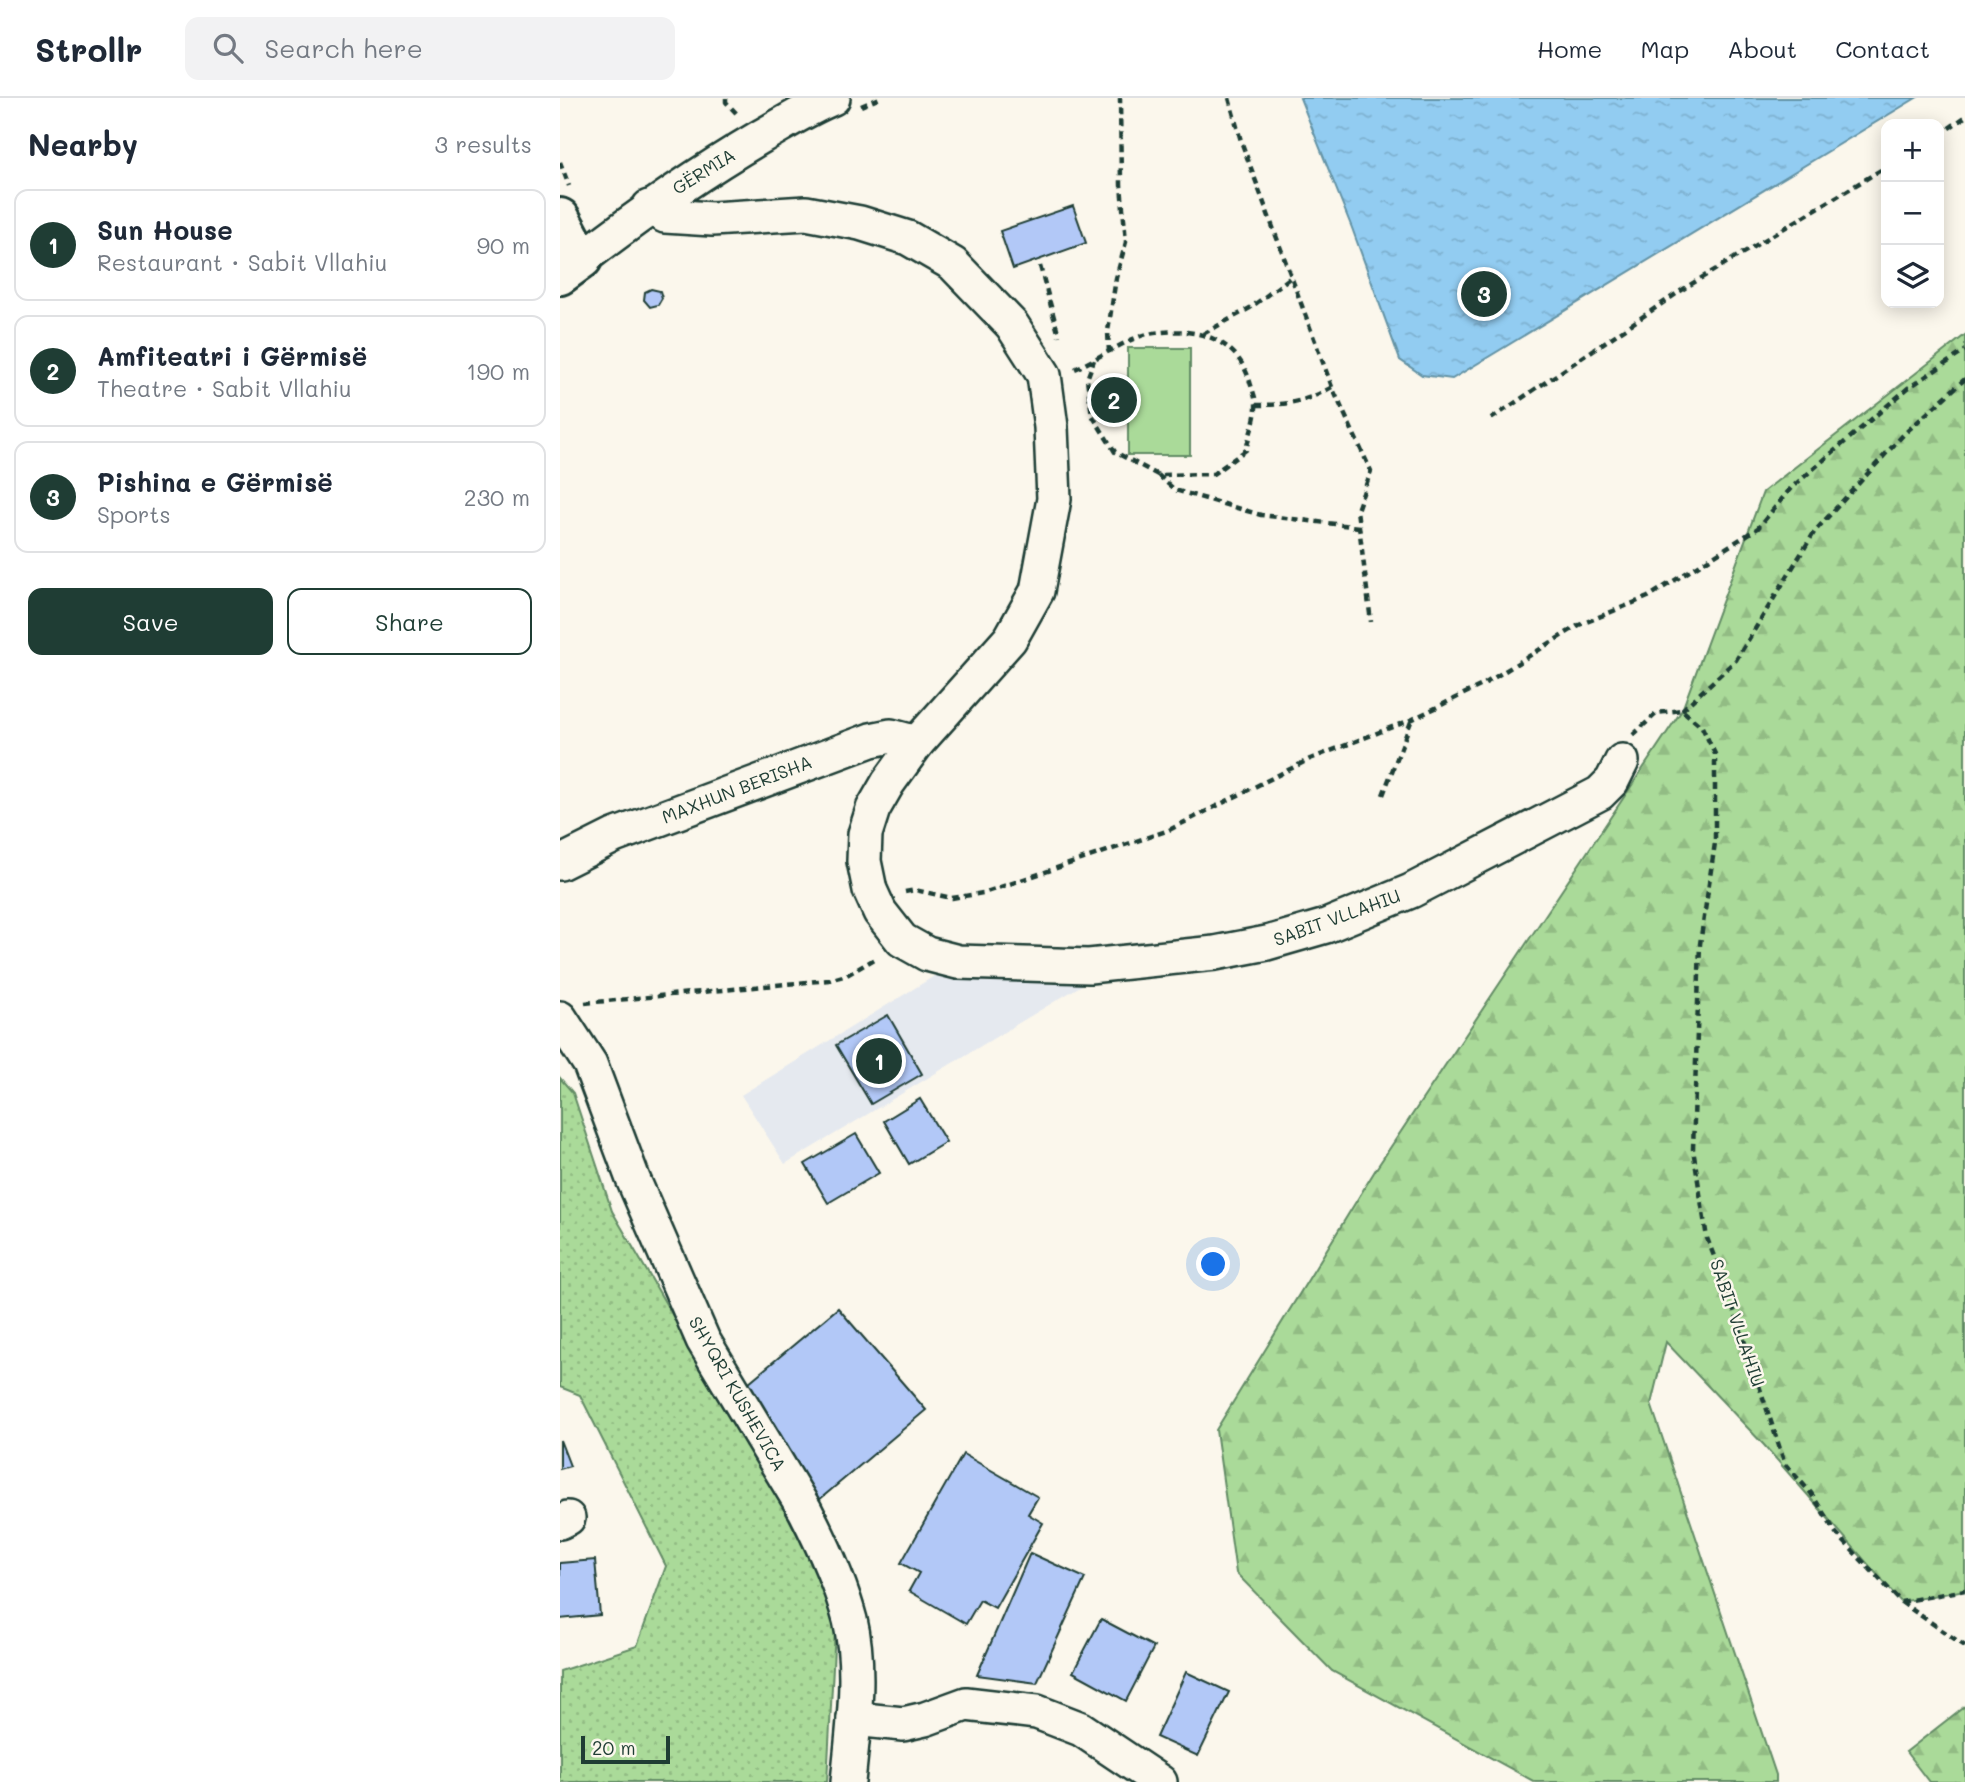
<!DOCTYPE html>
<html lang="en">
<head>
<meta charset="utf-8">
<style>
	:root { --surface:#fff; --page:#f2f2f3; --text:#1f2937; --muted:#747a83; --line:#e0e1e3; --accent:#1f3d34 }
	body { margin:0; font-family:Mali,sans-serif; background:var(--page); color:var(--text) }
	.controls { position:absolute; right:21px; top:21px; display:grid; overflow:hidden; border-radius:14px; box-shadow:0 4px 18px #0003 }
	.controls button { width:63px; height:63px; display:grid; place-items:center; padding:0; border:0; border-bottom:2px solid var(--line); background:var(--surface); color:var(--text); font:35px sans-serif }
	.scale { position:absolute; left:21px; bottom:18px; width:89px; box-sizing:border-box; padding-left:7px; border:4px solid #1f3d34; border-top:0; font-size:19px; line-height:24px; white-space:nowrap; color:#1f3d34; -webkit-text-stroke:5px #fbf7ec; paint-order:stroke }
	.you { position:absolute; left:654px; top:1167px; width:24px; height:24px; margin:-18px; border:5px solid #fff; border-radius:50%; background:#1a73e8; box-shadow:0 0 0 10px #1a73e833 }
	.badge { display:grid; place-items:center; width:46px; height:46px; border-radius:50%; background:var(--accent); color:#fff; font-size:23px; font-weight:700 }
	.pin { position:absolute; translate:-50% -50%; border:4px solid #fff; box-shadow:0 2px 7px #0006 }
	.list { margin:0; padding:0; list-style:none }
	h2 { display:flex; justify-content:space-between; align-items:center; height:91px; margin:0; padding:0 28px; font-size:30px }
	h2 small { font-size:23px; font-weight:400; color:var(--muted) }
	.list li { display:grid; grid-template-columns:46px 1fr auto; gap:21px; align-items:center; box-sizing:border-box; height:112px; margin:0 14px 14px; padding:0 14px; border:2px solid var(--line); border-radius:14px }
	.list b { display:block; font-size:26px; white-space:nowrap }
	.list p { margin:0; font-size:23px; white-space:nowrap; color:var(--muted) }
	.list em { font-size:23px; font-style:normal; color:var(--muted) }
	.actions { display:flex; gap:14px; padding:21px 28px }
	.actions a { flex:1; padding:16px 0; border:2px solid var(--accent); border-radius:14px; text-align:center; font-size:24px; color:var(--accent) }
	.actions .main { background:var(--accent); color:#fff }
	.icon { flex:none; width:38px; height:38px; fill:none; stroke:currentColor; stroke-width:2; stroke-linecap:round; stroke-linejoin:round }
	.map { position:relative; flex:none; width:1405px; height:1684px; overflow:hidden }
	header { display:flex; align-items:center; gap:42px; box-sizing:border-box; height:98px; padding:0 35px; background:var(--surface); border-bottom:2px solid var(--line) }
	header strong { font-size:33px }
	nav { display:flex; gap:38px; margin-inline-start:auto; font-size:24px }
	.search { width:490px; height:63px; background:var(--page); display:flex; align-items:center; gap:18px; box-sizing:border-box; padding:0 24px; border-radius:14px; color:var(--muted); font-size:26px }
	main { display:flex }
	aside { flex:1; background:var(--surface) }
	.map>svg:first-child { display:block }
</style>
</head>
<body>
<header>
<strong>Strollr</strong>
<div class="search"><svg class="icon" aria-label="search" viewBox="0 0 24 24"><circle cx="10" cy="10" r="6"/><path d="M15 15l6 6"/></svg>Search here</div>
<nav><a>Home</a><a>Map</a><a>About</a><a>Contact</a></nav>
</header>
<main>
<aside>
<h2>Nearby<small>3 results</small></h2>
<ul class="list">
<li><span class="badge">1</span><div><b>Sun House</b><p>Restaurant · Sabit Vllahiu</p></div><em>90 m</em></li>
<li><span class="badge">2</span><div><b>Amfiteatri i Gërmisë</b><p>Theatre · Sabit Vllahiu</p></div><em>190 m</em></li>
<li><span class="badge">3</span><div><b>Pishina e Gërmisë</b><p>Sports</p></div><em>230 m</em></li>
</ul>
<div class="actions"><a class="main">Save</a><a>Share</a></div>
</aside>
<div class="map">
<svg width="1405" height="1684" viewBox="0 0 1405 1684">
	<defs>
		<pattern id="grass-dots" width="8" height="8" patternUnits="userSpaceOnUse" patternTransform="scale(1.75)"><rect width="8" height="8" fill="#aada99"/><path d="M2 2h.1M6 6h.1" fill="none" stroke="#92bc84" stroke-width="1.8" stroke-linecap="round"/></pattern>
		<pattern id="forest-firs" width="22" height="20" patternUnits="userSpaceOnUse" patternTransform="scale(1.75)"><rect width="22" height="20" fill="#aada99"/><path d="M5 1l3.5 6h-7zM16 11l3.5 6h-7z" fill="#92bc84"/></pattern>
		<pattern id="water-ripples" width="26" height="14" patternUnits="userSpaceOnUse" patternTransform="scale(1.75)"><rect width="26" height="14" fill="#92ccf1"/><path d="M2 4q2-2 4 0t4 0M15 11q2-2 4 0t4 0" fill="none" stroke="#7db0cf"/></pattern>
	</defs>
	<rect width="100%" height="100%" fill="#fbf7ec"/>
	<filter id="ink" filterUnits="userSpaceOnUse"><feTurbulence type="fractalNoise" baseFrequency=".0143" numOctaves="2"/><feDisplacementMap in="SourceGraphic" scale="14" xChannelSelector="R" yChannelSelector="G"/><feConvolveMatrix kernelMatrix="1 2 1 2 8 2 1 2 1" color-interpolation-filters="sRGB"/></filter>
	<g filter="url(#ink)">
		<path fill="#e5e9ef" d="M 376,877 L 436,884 L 527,884 L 225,1066 L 181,997 Z"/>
		<path fill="url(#grass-dots)" stroke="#648c66" stroke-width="2" d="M 0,980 L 13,995 L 52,1113 L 214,1392 L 276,1511 L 267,1684 L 0,1684 L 0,1573 L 77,1548 L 106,1468 L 20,1297 L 0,1289 Z"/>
		<g fill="url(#forest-firs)" stroke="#648c66" stroke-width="2">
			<path d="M 1405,237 L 1405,1492 L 1341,1504 L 1204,1347 L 1106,1244 L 1091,1306 L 1216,1677 L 1216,1684 L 975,1684 L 772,1573 L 676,1475 L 656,1332 L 816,1071 L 1122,612 L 1203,394 Z"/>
			<path d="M 1405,1608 L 1405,1684 L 1369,1684 L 1346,1654 Z"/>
		</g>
		<rect fill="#aada99" stroke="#648c66" stroke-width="2" x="568" y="250" width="62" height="107"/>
		<path fill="url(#water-ripples)" stroke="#6493a5" stroke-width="2" d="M 740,0 L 1356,0 L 892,281 L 862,277 L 840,262 L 792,130 Z"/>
		<g fill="#b2c8f7" stroke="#1f3d34" stroke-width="2">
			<path d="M 513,108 L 526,145 L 453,171 L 440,133 Z"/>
			<path d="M 91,191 L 100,193 L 102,200 L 98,207 L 90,209 L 84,202 L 85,194 Z"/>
			<path d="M 328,917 L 362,976 L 311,1006 L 276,947 Z"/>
			<path d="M 360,1001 L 386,1044 L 349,1066 L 324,1023 Z"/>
			<path d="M 296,1036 L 319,1075 L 268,1105 L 245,1066 Z"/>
			<path d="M 278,1210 L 366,1312 L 259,1402 L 188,1285 Z"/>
			<path d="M 0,1342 L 10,1368 L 0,1371 Z"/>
			<path d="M 403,1356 L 478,1399 L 468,1416 L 483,1425 L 435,1510 L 420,1502 L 406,1526 L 349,1493 L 359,1475 L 341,1465 Z"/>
			<path d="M 470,1455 L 525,1480 L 477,1585 L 417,1577 Z"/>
			<path d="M 35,1462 L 40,1517 L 0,1521 L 0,1465 Z"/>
			<path d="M 541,1521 L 594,1549 L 566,1603 L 513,1574 Z"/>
			<path d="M 626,1574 L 669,1594 L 638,1658 L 596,1639 Z"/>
		</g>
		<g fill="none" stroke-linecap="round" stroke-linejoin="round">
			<defs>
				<g id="minor">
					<path d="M 89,109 L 105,118 L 152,121 L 246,115 L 300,125 L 348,140 L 393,166 L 452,227 L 484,277 L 491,329 L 494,401 L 477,493 L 450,541 L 357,645 L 328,685 L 313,711 L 305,736 L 304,763 L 310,792 L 320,814 L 342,842 L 367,856 L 398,864 L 529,868 L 655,855 L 707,845 L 766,828 L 851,793 L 1040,695 L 1052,683 L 1062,663"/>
					<path d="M 22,161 C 80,116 139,75 202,38 C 225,25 248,10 273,0"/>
					<path d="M 0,765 L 54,738 L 311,642 L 331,638 L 357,645"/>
					<path d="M 0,920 L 30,966 L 73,1081 L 143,1242 L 245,1412 C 263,1447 280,1484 290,1522 C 302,1572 293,1633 288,1684"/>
					<path d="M 0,1424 L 8,1420"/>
					<path d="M 294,1621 L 343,1626 L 365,1621 L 406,1606 L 477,1614 L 521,1631 L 600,1684"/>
				</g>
				<path id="tertiary" d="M 0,120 L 22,161 L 0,177"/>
			</defs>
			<use href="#minor" stroke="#1f3d34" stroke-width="38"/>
			<use href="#tertiary" stroke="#1f3d34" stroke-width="44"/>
			<g stroke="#1f3d34" stroke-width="4.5" stroke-dasharray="7 5" stroke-linecap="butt">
				<path d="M 166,0 L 166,4 L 177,16"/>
				<path d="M 669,0 L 681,43 L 772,289 L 811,373 L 797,412 L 811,524"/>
				<path d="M 301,8 L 320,0"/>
				<path d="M 1379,37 L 1405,19"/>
				<path d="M 0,64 L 9,88"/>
				<path d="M 480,168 L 499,238"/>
				<path d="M 643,236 L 690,210 L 731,179"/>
				<path d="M 549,255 L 548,233 L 556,180 L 566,144 L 561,87 L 560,0"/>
				<path d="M 515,271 C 533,263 571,239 588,236 C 631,228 676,237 690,284 C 692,291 697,302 696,310 C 695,324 689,338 686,352 L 653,376 L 598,377 L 555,354 L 532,317 L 527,281 L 534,262"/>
				<path d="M 696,307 C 726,307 746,304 772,289"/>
				<path d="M 931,321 L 1128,188 L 1326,69"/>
				<path d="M 598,377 L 615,392 L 701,417 L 799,429"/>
				<path d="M 1122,612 L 1176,562 L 1255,433 L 1344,336 L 1405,281"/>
				<path d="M 1073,637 L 1097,615 L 1122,612 L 1142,629 L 1155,656 L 1155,745 L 1140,846 L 1133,1051 L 1147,1140 L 1170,1200 L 1225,1366 L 1251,1395 L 1276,1435 L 1341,1504 L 1405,1548"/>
				<path d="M 823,697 L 852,621"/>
				<path d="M 345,794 L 355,792 L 392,800 L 423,795 L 609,732 L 750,661 L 853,621 L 924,586 L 1019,527 L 1088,499 L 1198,430 L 1231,390 L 1348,290 L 1405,253"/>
				<path d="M 25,905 L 269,882 L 287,877 L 318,859"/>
				<path d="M 1341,1504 L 1405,1492"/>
			</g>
			<use href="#minor" stroke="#fbf7ec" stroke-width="33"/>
			<use href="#tertiary" stroke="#fbf7ec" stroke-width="38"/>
		</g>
	</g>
	<g text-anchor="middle" stroke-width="5" stroke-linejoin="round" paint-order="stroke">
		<g font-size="18" fill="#1f3d34" stroke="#fbf7ec">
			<text transform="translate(144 74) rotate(-32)" y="6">GËRMIA</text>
			<text transform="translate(177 692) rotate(-21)" y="6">MAXHUN BERISHA</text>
			<text transform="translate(777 820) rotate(-20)" y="6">SABIT VLLAHIU</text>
			<text transform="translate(1177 1225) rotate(71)" y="6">SABIT VLLAHIU</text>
			<text transform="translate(177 1296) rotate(60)" y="6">SHYQRI KUSHEVICA</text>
		</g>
	</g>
</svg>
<div class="controls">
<button>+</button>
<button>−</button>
<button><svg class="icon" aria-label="layers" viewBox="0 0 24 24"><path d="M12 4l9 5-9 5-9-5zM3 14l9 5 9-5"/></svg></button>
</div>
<div class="scale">20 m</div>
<div class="you"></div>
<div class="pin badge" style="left:319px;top:963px">1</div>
<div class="pin badge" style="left:554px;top:302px">2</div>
<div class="pin badge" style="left:924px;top:196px">3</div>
</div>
</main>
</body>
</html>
